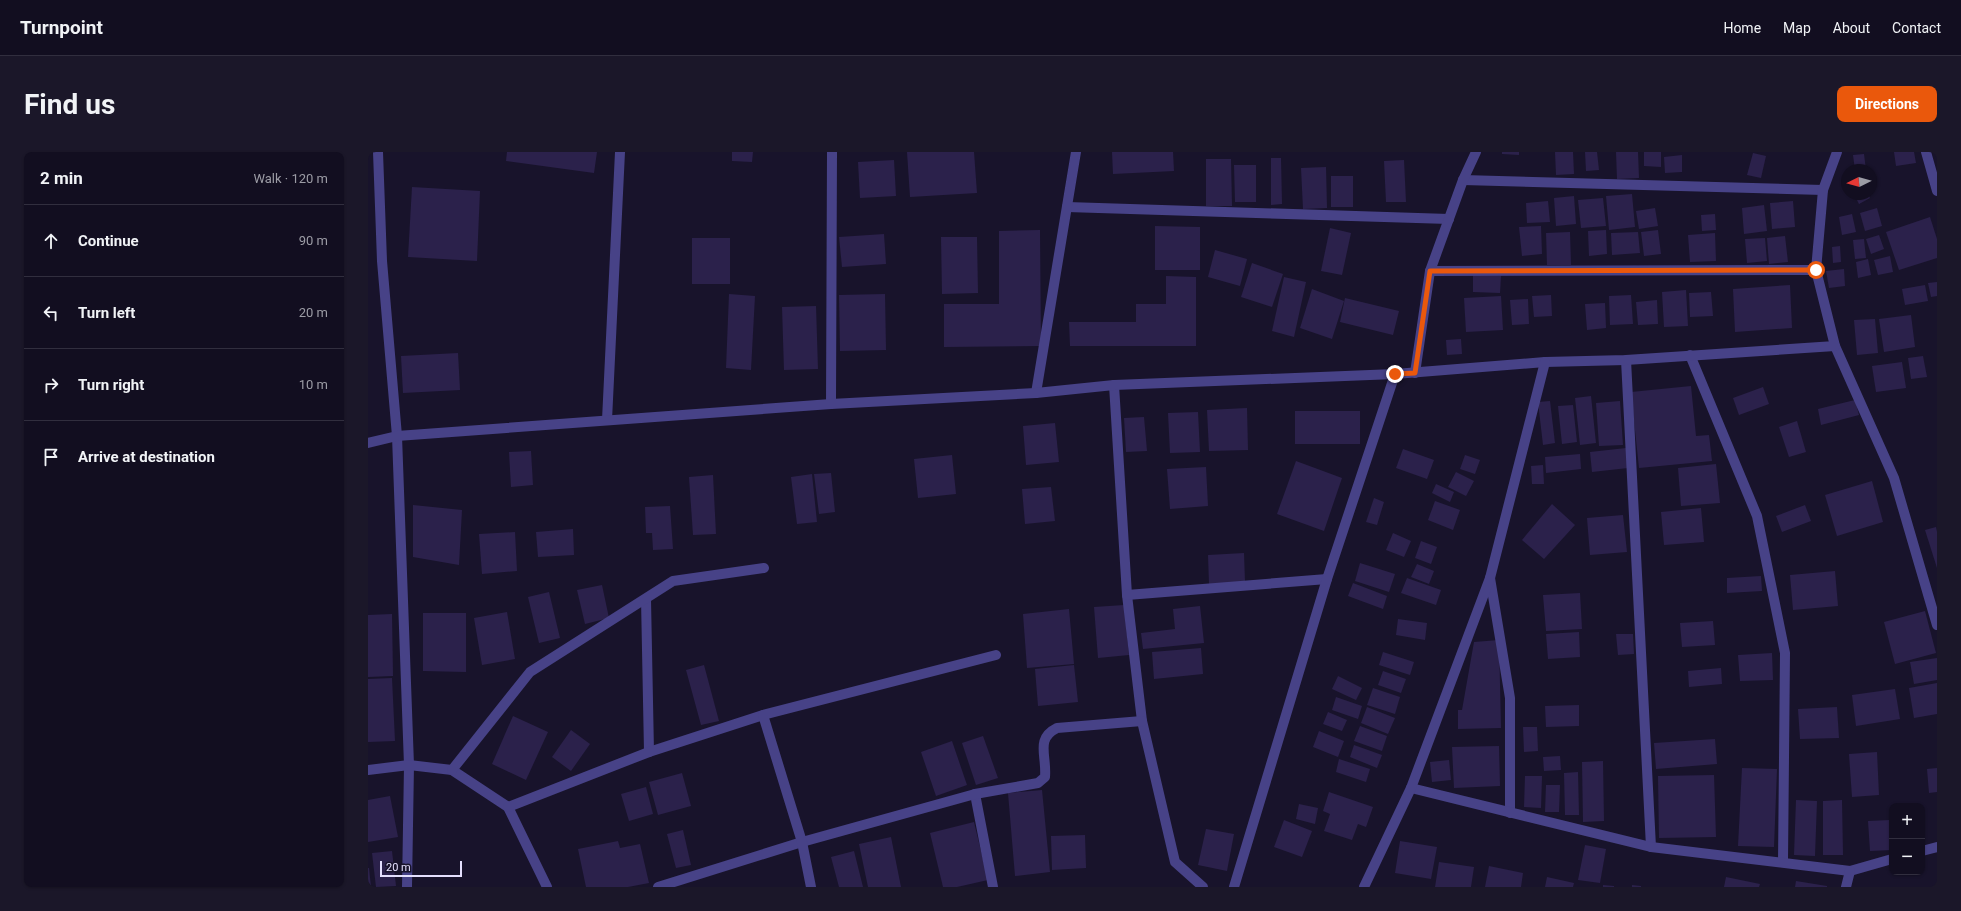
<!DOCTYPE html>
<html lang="en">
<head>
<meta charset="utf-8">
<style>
	:root { --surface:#120e20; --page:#1b1729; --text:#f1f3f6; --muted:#9c9ca5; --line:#312e3e; --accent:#ea580c }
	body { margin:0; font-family:Roboto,sans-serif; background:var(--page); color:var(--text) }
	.controls { position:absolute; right:12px; bottom:12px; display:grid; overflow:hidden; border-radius:8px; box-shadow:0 1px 3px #0004 }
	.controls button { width:36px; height:36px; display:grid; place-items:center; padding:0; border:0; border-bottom:1px solid var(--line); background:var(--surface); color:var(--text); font:20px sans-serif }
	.compass { position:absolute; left:1473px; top:12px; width:36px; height:36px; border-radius:50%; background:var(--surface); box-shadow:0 1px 3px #0004; rotate:265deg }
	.scale { position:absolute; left:12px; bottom:10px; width:82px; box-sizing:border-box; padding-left:4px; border:2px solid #e4dffd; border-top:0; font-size:11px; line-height:14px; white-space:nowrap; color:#e4dffd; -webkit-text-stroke:3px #18132b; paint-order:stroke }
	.stop { position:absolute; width:12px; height:12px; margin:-9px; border:3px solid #ea580c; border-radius:50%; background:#fff }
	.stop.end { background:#ea580c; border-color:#fff; box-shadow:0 1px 4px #0008 }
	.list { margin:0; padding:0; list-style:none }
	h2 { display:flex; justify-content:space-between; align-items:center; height:52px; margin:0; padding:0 16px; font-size:17px }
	h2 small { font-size:13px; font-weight:400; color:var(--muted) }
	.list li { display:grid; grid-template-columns:26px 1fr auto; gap:12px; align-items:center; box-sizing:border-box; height:72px; padding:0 16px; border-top:1px solid var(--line) }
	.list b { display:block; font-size:15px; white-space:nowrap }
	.list em { font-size:13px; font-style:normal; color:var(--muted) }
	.icon { flex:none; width:22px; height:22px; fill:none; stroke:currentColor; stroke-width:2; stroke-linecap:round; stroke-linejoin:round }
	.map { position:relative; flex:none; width:1569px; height:735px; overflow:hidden; border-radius:8px }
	header { display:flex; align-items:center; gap:24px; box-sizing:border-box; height:56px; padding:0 20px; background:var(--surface); border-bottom:1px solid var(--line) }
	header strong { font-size:19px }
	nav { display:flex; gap:22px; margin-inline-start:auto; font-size:14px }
	.intro { display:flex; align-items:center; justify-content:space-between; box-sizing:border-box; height:96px; padding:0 24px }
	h1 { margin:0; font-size:28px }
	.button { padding:10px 18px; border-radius:8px; background:var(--accent); color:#fff; font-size:14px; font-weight:700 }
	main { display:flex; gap:24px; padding:0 24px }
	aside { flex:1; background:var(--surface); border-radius:8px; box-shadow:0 1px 3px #0004 }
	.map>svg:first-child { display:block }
</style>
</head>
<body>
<header>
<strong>Turnpoint</strong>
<nav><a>Home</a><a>Map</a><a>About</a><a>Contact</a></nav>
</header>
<div class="intro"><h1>Find us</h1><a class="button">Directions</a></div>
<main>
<aside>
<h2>2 min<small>Walk · 120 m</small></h2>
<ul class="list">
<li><svg class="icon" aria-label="ahead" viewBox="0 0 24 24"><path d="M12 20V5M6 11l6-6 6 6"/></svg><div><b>Continue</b></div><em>90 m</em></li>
<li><svg class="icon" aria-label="left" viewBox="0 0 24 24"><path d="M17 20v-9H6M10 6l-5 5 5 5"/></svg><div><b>Turn left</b></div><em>20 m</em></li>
<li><svg class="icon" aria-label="right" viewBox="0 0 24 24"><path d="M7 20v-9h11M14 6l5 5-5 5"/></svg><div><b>Turn right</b></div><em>10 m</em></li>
<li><svg class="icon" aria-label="arrive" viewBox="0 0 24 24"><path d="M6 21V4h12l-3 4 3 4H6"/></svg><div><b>Arrive at destination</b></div></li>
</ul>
</aside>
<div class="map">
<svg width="1569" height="735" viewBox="0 0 1569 735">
	<rect width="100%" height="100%" fill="#18132b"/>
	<g fill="#2b214b">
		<path d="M 139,0 L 229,0 L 226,21 L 138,9 Z"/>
		<path d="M 364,0 L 385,0 L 384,10 L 364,9 Z"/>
		<path d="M 539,0 L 606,0 L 609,41 L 542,45 Z"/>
		<path d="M 744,0 L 805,0 L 806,19 L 745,22 Z"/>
		<path d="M 1134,0 L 1151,0 L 1151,3 L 1134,2 Z"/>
		<path d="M 1187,0 L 1205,0 L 1206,22 L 1188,23 Z"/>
		<path d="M 1217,0 L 1229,0 L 1231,18 L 1218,19 Z"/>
		<path d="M 1248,0 L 1270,0 L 1271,26 L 1249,27 Z"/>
		<path d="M 1276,0 L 1293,0 L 1293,15 L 1276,14 Z"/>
		<path d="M 1526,0 L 1546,0 L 1548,11 L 1528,14 Z"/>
		<path d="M 1385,1 L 1398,4 L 1393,26 L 1379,23 Z"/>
		<path d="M 1496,2 L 1498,18 L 1487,18 L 1485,3 Z"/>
		<path d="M 1314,3 L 1314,20 L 1297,21 L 1296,5 Z"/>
		<path d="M 903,6 L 913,6 L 914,52 L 903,53 Z"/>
		<path d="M 838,7 L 863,7 L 864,54 L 838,54 Z"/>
		<path d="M 526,8 L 528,44 L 492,46 L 490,10 Z"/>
		<path d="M 1036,8 L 1038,50 L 1018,50 L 1016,9 Z"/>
		<path d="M 866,13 L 888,13 L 888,50 L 867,50 Z"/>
		<path d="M 958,15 L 959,56 L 935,57 L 933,16 Z"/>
		<rect x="963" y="24" width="22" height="31"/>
		<path d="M 44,35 L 112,39 L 109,109 L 40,105 Z"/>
		<path d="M 1264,42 L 1267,75 L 1241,78 L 1238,44 Z"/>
		<path d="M 1486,42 L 1500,42 L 1502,46 L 1491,52 Z"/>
		<path d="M 1206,44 L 1208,72 L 1188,74 L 1186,46 Z"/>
		<path d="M 1235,46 L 1238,74 L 1213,76 L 1210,48 Z"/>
		<path d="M 1180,49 L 1182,70 L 1159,71 L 1158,51 Z"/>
		<path d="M 1425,49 L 1427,75 L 1404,77 L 1402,51 Z"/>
		<path d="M 1396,53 L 1399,79 L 1376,82 L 1374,56 Z"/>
		<path d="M 1287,56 L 1290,74 L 1271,77 L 1268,59 Z"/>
		<path d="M 1509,56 L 1514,74 L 1497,79 L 1492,61 Z"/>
		<path d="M 1347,62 L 1348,78 L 1334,79 L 1333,63 Z"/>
		<path d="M 1484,62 L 1488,80 L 1474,83 L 1471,65 Z"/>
		<path d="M 1562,65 L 1569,87 L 1569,106 L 1531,118 L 1518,80 Z"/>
		<path d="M 787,74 L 832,75 L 832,118 L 787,118 Z"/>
		<path d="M 1173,74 L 1174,102 L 1154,104 L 1151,75 Z"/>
		<path d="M 962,76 L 983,81 L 974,123 L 953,119 Z"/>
		<path d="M 672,78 L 673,194 L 576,195 L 576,152 L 631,152 L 631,79 Z"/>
		<path d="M 1238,78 L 1239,102 L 1221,104 L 1220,79 Z"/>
		<path d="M 1290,78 L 1293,102 L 1276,104 L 1273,80 Z"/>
		<path d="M 1202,80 L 1203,113 L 1179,113 L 1178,81 Z"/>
		<path d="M 1270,80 L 1272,101 L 1244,103 L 1243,81 Z"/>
		<path d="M 1347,81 L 1348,109 L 1322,110 L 1320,83 Z"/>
		<path d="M 516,82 L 518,112 L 474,115 L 471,85 Z"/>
		<path d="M 1511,83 L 1516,97 L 1503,102 L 1498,87 Z"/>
		<path d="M 1417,84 L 1420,110 L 1401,112 L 1399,86 Z"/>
		<path d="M 573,85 L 609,85 L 610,141 L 574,142 Z"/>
		<rect x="324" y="86" width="38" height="46"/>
		<path d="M 1397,86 L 1399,109 L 1379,111 L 1377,87 Z"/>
		<path d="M 1496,87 L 1498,106 L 1487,107 L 1485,88 Z"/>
		<path d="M 1472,94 L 1473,110 L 1465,111 L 1464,95 Z"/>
		<path d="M 847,98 L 879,107 L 872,134 L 840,125 Z"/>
		<path d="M 1522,104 L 1525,120 L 1510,123 L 1506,108 Z"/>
		<path d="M 1500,107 L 1503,123 L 1490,126 L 1488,110 Z"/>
		<path d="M 884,111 L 915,122 L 904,155 L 873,145 Z"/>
		<path d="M 1476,117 L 1477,134 L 1461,136 L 1458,119 Z"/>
		<path d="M 1105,123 L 1133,124 L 1132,141 L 1105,140 Z"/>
		<path d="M 798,124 L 828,125 L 828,194 L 702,194 L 701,170 L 768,170 L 768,152 L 798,152 Z"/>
		<path d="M 916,125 L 938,130 L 926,185 L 904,179 Z"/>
		<path d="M 1569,130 L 1569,144 L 1563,145 L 1560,131 Z"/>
		<path d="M 1422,133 L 1424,176 L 1367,180 L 1365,137 Z"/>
		<path d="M 1557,133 L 1560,149 L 1537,153 L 1534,137 Z"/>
		<path d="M 944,137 L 976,149 L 964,187 L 932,176 Z"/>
		<path d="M 1318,138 L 1320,174 L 1296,175 L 1294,140 Z"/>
		<path d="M 1343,140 L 1345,164 L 1322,165 L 1321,141 Z"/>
		<path d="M 361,142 L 387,144 L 383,218 L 358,216 Z"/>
		<path d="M 517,142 L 518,198 L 472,199 L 471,143 Z"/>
		<path d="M 1183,143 L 1184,164 L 1166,165 L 1164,144 Z"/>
		<path d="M 1263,143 L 1265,172 L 1242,173 L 1241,144 Z"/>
		<path d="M 1133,144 L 1135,178 L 1098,180 L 1096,146 Z"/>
		<path d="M 977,146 L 1031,159 L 1025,183 L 972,170 Z"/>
		<path d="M 1160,147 L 1161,172 L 1144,173 L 1142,148 Z"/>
		<path d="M 1289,148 L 1290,172 L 1270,173 L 1268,150 Z"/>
		<path d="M 1237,151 L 1238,176 L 1219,178 L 1217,152 Z"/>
		<path d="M 448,154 L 450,217 L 416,218 L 414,155 Z"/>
		<path d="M 1543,163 L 1547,195 L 1516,200 L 1511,167 Z"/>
		<path d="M 1507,167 L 1510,201 L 1489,203 L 1486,168 Z"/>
		<path d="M 1093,187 L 1094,202 L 1079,203 L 1078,188 Z"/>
		<path d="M 90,201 L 92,238 L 35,241 L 33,204 Z"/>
		<path d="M 1555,204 L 1559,225 L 1543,227 L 1540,206 Z"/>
		<path d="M 1534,210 L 1538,236 L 1508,240 L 1504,214 Z"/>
		<path d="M 1323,234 L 1328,284 L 1341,283 L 1344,309 L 1271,316 L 1263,240 Z"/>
		<path d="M 1395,235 L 1401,252 L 1371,263 L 1365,246 Z"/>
		<path d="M 1223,244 L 1228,291 L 1212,293 L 1207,246 Z"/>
		<path d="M 1487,248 L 1491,263 L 1453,273 L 1450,257 Z"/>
		<path d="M 1182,249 L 1187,291 L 1175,293 L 1170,250 Z"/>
		<path d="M 1252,249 L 1255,293 L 1231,294 L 1228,251 Z"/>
		<path d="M 1205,253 L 1209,290 L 1194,292 L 1190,254 Z"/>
		<path d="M 879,256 L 880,298 L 841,299 L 839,258 Z"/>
		<rect x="927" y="259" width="65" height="33"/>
		<path d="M 830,260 L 832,300 L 802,301 L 800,261 Z"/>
		<path d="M 776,265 L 779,299 L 758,300 L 756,266 Z"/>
		<path d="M 1429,269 L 1438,300 L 1421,305 L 1411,275 Z"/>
		<path d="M 687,271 L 691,310 L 658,313 L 655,274 Z"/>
		<path d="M 1258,296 L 1260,316 L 1224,320 L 1222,300 Z"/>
		<path d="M 1035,297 L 1066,308 L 1059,327 L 1028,316 Z"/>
		<path d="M 163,299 L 165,333 L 143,335 L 141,300 Z"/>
		<path d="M 1212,302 L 1213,317 L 1178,321 L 1177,305 Z"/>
		<path d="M 584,303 L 588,342 L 550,346 L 546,307 Z"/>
		<path d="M 1097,303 L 1112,308 L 1107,322 L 1092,317 Z"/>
		<path d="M 928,309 L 974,326 L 956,379 L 909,362 Z"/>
		<path d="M 1348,312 L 1352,351 L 1313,354 L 1310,316 Z"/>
		<path d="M 1175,313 L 1176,332 L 1164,332 L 1163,314 Z"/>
		<path d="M 838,315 L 840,354 L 802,357 L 799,317 Z"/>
		<path d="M 1088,320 L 1106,329 L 1098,344 L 1080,335 Z"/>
		<path d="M 463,321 L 467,360 L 451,362 L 446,322 Z"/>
		<path d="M 444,322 L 449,370 L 429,372 L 423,325 Z"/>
		<path d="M 345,323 L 348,382 L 325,383 L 321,325 Z"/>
		<path d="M 1504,329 L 1515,370 L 1469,384 L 1457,343 Z"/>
		<path d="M 1068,332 L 1086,340 L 1082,350 L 1064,341 Z"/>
		<path d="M 683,335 L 687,369 L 657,372 L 654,337 Z"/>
		<path d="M 1006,346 L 1016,350 L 1009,373 L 998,370 Z"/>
		<path d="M 1067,349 L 1092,358 L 1085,378 L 1060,368 Z"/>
		<path d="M 1184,352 L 1207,373 L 1176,407 L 1154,388 Z"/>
		<path d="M 45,353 L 94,358 L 91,413 L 45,405 Z"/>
		<path d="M 1437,353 L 1443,369 L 1414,380 L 1408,364 Z"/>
		<path d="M 302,354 L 305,397 L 285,398 L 284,381 L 278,381 L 277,355 Z"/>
		<path d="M 1333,356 L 1336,390 L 1296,393 L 1293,360 Z"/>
		<path d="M 1255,363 L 1259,400 L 1222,403 L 1219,366 Z"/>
		<path d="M 1568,375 L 1569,380 L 1569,416 L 1557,378 Z"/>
		<path d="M 205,377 L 206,403 L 170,405 L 168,380 Z"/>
		<path d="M 147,380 L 149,419 L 114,422 L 111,382 Z"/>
		<path d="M 1025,381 L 1043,389 L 1036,405 L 1018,398 Z"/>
		<path d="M 1053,389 L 1069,395 L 1063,412 L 1047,406 Z"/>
		<path d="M 876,401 L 877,430 L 841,432 L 840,403 Z"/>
		<path d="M 992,411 L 1027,422 L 1021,440 L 987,429 Z"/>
		<path d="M 1049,412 L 1066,419 L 1061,432 L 1043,425 Z"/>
		<path d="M 1467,419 L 1470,454 L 1425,458 L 1422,423 Z"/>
		<path d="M 1393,424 L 1394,439 L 1359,441 L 1359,426 Z"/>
		<path d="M 1039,426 L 1073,438 L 1068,453 L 1033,441 Z"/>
		<path d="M 985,431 L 1019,444 L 1015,457 L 980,444 Z"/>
		<path d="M 234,433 L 241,466 L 217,472 L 209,438 Z"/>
		<path d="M 181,440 L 192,486 L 171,491 L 160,445 Z"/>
		<path d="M 1212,441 L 1214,477 L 1178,479 L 1175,443 Z"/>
		<path d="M 756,453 L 761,503 L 730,506 L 726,455 Z"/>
		<path d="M 832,454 L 836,491 L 775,497 L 773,481 L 807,477 L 805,457 Z"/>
		<path d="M 701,457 L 706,512 L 659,516 L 655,462 Z"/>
		<path d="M 1557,459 L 1568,501 L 1527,512 L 1516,470 Z"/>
		<path d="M 139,460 L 147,507 L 114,513 L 106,466 Z"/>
		<path d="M 55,461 L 98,461 L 98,520 L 55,519 Z"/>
		<path d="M 24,462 L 25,524 L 0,525 L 0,463 Z"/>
		<path d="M 1030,467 L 1059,471 L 1057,488 L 1028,483 Z"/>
		<path d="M 1345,469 L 1347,493 L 1314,495 L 1312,471 Z"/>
		<path d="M 1211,480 L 1212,505 L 1180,507 L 1178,482 Z"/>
		<path d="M 1248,482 L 1265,482 L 1266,502 L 1250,503 Z"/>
		<path d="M 1131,488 L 1133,576 L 1090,577 L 1090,558 L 1094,558 L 1106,490 Z"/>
		<path d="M 833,496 L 835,522 L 786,527 L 784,500 Z"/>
		<path d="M 1015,500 L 1046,510 L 1042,523 L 1011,513 Z"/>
		<path d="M 1404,501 L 1405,528 L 1372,529 L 1370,503 Z"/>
		<path d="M 1569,506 L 1569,528 L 1546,532 L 1542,510 Z"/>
		<path d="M 336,513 L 351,569 L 333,573 L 318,518 Z"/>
		<path d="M 706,513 L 710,550 L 670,554 L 667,517 Z"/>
		<path d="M 1353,516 L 1354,532 L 1321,535 L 1320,519 Z"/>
		<path d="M 1015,519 L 1038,527 L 1033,541 L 1010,533 Z"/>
		<path d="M 970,524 L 994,536 L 988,548 L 964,537 Z"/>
		<path d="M 24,526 L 27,589 L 0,590 L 0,527 Z"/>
		<path d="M 1569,531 L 1569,562 L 1546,566 L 1541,536 Z"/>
		<path d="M 1005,536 L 1032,545 L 1027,562 L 999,553 Z"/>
		<path d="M 1527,537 L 1532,567 L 1488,574 L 1484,543 Z"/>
		<path d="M 968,545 L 994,554 L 990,567 L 964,558 Z"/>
		<path d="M 1211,553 L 1211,574 L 1178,575 L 1177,554 Z"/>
		<path d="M 999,555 L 1027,566 L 1020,582 L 993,571 Z"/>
		<path d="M 1469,555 L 1471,586 L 1432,587 L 1430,557 Z"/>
		<path d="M 960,560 L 979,568 L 974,579 L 955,572 Z"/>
		<path d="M 145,564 L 180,580 L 158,628 L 124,612 Z"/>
		<path d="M 992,574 L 1019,584 L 1014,599 L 986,589 Z"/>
		<path d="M 1155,575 L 1169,575 L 1170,599 L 1156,600 Z"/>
		<path d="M 203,578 L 222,592 L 203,619 L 184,605 Z"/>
		<path d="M 951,579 L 976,589 L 970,605 L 945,595 Z"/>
		<path d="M 615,584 L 630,626 L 608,633 L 594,591 Z"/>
		<path d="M 1347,587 L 1349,612 L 1288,617 L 1286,591 Z"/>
		<path d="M 584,589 L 599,633 L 568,644 L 553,600 Z"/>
		<path d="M 986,593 L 1014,603 L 1009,616 L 982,605 Z"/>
		<path d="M 1131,594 L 1132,634 L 1086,636 L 1084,595 Z"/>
		<path d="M 1509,600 L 1511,643 L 1484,645 L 1481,602 Z"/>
		<path d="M 1192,604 L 1193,618 L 1176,619 L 1175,605 Z"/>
		<path d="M 971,607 L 1002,617 L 998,630 L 968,620 Z"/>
		<path d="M 1081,608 L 1083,628 L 1064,630 L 1062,610 Z"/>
		<path d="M 1235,609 L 1236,669 L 1215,670 L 1214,610 Z"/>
		<path d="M 1374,616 L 1409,617 L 1406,695 L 1370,694 Z"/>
		<path d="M 1569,616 L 1569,640 L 1561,641 L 1559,617 Z"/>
		<path d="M 1210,620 L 1211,663 L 1197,663 L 1196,621 Z"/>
		<path d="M 314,621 L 323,654 L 290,663 L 281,630 Z"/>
		<path d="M 1346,623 L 1348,685 L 1291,686 L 1290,624 Z"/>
		<path d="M 1157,624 L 1174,624 L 1173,656 L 1156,655 Z"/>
		<path d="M 1178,633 L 1192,633 L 1191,660 L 1177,660 Z"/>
		<path d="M 278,635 L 285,662 L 261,669 L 253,642 Z"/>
		<path d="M 674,638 L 682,720 L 647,724 L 640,641 Z"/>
		<path d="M 961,640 L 1005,655 L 998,675 L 990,672 L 984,688 L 956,679 L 962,662 L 955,659 Z"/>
		<path d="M 22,644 L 30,685 L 0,690 L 0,648 Z"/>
		<path d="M 1428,648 L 1449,649 L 1447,704 L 1426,703 Z"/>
		<path d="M 1474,648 L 1475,703 L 1455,703 L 1455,649 Z"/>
		<path d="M 931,652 L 950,656 L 947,672 L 928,667 Z"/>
		<path d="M 916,668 L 944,679 L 934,705 L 906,695 Z"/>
		<path d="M 1522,668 L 1524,698 L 1502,699 L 1500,669 Z"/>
		<path d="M 606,670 L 620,728 L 589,735 L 575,735 L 562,681 Z"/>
		<path d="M 838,677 L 866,682 L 859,719 L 830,713 Z"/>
		<path d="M 315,678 L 323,713 L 308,716 L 299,682 Z"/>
		<path d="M 717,683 L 718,716 L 684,718 L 683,684 Z"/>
		<path d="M 523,685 L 533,735 L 500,735 L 491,692 Z"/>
		<path d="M 250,689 L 252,696 L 272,692 L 281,731 L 260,735 L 218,735 L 210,697 Z"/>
		<path d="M 1032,689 L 1069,695 L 1063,727 L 1027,721 Z"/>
		<path d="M 1217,693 L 1238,697 L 1232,731 L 1210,728 Z"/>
		<path d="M 24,699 L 28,734 L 8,735 L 4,701 Z"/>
		<path d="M 486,699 L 495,735 L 471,735 L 463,705 Z"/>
		<path d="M 1071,710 L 1106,715 L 1103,735 L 1067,735 Z"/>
		<path d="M 1121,714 L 1155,721 L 1153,735 L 1117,735 Z"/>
		<path d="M 0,716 L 1,716 L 3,735 L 0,735 Z"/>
		<path d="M 1179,725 L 1206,731 L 1205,735 L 1177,735 Z"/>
		<path d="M 1358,725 L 1392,732 L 1391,735 L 1356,735 Z"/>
		<path d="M 1428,729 L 1459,734 L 1459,735 L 1427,735 Z"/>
		<path d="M 1235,733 L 1246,734 L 1246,735 L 1235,735 Z"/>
		<path d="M 1264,733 L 1273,734 L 1273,735 L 1264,735 Z"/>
	</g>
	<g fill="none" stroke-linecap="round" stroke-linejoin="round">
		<g stroke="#474287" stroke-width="10">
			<path d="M 10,0 L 14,109 L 29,284 L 41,613 L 39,735"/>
			<path d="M 1558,0 L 1569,39"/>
			<path d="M 1095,28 L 1455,38"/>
			<path d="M 699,55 L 1081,67"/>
			<path d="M 1062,119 L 1448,118"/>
			<path d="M 1467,194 L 1526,326 L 1569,473"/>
			<path d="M 1322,203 L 1389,364 L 1417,501 L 1415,710"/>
			<path d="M 1258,208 L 1283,695"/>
			<path d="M 1047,221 L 1062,119 L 1095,28 L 1108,0"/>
			<path d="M 746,233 L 759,443 L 774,569 L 807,710 L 835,735"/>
			<path d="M 668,241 L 708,0"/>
			<path d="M 463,252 L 464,0"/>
			<path d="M 239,268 L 252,0"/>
			<path d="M 0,291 L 29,284 L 463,252 L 668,241 L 746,233 L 1027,222 L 1177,210 L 1258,208 L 1467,194 L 1448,118 L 1455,38 L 1469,0"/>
			<path d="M 1122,426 L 1142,546 L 1142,661"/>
			<path d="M 759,443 L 959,427"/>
			<path d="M 278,447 L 281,600"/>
			<path d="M 0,618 L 41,613 L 84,618 L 140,655 L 179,735"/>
			<path d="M 84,618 L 162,520 L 305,429 L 396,416"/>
			<path d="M 1043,636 L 1283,695 L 1482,719 L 1524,707"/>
			<path d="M 607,642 L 625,735"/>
			<path d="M 140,655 L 281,600 L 395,563"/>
			<path d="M 1554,699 L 1569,695"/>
			<path d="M 290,735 L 434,690 L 607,642 L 670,631 L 677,625 C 679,603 667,587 689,576 L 774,569"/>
			<path d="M 443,735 L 434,690 L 395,563 L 628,503"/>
			<path d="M 866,735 L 959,427 L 1027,222"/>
			<path d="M 996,735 L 1043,636 L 1122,426 L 1177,210"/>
			<path d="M 1478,735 L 1482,719"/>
		</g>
	</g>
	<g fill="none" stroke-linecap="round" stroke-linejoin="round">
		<path stroke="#ea580c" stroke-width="5" d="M 1027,222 L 1047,221 L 1062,119 L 1448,118"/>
	</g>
</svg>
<div class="controls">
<button>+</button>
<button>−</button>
</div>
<svg class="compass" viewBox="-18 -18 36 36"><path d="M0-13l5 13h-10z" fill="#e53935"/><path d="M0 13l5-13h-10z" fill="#9c9ca5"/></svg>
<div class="scale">20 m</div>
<div class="stop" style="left:1448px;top:118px"></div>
<div class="stop end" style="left:1027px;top:222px"></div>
</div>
</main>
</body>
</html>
